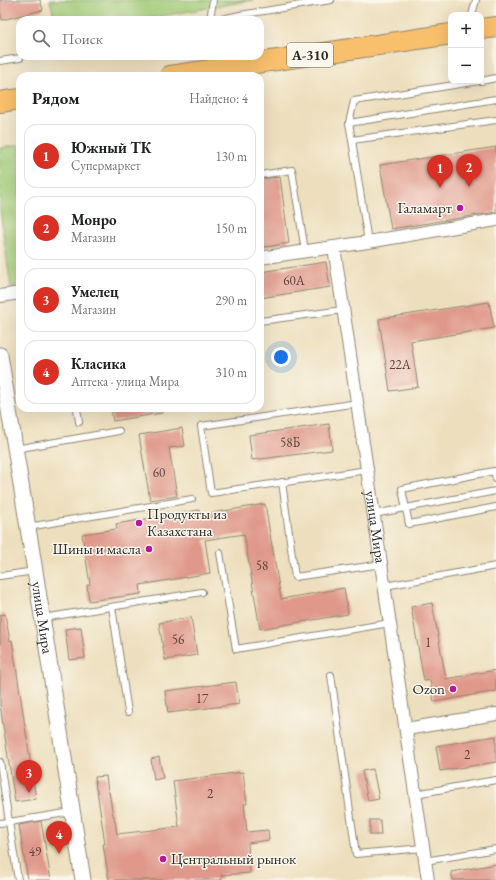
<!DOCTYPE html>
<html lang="ru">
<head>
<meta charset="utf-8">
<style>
	:root { --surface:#fff; --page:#f6f6f6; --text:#202124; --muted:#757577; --line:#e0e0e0; --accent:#d93025 }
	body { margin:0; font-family:"EB Garamond",serif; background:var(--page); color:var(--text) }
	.controls { position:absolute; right:12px; top:12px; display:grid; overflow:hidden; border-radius:8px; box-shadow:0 4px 16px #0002 }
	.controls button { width:36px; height:36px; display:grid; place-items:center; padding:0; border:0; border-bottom:1px solid var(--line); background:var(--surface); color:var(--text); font:20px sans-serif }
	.you { position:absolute; left:281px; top:357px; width:14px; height:14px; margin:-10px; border:3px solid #fff; border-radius:50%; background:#1a73e8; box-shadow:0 0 0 6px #1a73e833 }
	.badge { display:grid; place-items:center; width:26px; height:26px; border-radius:50%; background:var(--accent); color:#fff; font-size:13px; font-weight:700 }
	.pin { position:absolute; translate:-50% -33px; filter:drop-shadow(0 1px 2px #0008) }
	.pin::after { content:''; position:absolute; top:21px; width:14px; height:12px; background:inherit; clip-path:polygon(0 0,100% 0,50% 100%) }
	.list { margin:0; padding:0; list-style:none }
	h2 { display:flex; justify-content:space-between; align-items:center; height:52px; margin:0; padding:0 16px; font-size:17px }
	h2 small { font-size:13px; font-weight:400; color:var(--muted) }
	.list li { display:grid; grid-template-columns:26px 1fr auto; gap:12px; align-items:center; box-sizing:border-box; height:64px; margin:0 8px 8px; padding:0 8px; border:1px solid var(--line); border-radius:12px }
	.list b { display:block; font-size:15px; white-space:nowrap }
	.list p { margin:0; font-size:13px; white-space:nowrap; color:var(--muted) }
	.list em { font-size:13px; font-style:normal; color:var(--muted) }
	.icon { flex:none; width:22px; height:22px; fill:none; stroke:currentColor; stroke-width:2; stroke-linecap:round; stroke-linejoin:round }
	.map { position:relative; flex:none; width:496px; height:880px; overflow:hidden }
	.search { position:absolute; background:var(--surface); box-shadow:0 4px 16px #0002; left:16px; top:16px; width:248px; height:44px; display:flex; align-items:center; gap:10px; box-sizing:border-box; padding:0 14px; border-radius:12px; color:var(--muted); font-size:15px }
	.panel { position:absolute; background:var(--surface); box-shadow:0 4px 16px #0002; left:16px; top:72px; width:248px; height:340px; border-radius:12px }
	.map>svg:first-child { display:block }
</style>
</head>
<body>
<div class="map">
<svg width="496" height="880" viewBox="0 0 496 880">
	<rect width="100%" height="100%" fill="#fbf7ec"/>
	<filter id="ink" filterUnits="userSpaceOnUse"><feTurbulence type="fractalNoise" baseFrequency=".025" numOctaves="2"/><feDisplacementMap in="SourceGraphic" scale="8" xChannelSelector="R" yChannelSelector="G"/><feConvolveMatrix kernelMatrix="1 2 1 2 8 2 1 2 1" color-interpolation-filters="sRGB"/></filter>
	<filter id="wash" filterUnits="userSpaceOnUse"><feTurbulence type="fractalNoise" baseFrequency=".012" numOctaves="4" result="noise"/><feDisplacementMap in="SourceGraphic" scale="16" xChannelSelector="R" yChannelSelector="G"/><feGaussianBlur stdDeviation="0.9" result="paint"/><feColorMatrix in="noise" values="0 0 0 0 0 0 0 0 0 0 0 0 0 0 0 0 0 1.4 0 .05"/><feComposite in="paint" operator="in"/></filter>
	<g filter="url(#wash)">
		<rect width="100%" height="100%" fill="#eddfbd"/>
		<g fill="#a1cb77" stroke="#667b51">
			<path d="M 50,0 L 253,0 L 139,20 L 55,20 Z"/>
			<path d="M 20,145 L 20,286 L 11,287 L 0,211 L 0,148 Z"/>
		</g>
		<g id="blocks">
			<g fill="#df9889">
				<path d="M 0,0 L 40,0 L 43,10 L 2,20 L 0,10 Z"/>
				<path d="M 496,147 L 496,212 L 391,229 L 380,165 Z"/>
				<path d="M 280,177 L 289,243 L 260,248 L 260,179 Z"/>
				<path d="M 326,262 L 330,287 L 260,298 L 260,272 Z"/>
				<path d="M 489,302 L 494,328 L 411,341 L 418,387 L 390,391 L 379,319 Z"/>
				<path d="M 111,408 L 162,408 L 162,413 L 113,421 Z"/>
				<path d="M 329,424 L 332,450 L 252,460 L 249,435 Z"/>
				<path d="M 182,428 L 185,446 L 169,448 L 177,496 L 150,500 L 139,435 Z"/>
				<path d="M 265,504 L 281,599 L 344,588 L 348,614 L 260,629 L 244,534 L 205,540 L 210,573 L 140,585 L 141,594 L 89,601 L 87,585 L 90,584 L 82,534 L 117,529 L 116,524 L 199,510 L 200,515 Z"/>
				<path d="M 432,603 L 446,679 L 496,670 L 496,691 L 434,702 L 430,680 L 424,681 L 411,607 Z"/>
				<path d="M 5,614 L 10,641 L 12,640 L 36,799 L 15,802 L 0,705 L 0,615 Z"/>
				<path d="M 191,617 L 197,655 L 165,660 L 159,623 Z"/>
				<path d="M 81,627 L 85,658 L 69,660 L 65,629 Z"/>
				<path d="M 236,682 L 239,704 L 168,713 L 165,691 Z"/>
				<path d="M 496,736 L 496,762 L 440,771 L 436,746 Z"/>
				<path d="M 159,757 L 163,778 L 154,780 L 151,759 Z"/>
				<path d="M 373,769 L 379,799 L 368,801 L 362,771 Z"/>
				<path d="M 243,772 L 247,804 L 244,804 L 247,832 L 268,830 L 269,840 L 248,843 L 250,873 L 221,875 L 222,880 L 109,880 L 103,844 L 105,844 L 97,790 L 96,790 L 95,777 L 106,776 L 108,792 L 109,792 L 113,816 L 114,816 L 117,834 L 179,827 L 173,781 Z"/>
				<path d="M 370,820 L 380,820 L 381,835 L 370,835 Z"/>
				<path d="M 41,821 L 51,880 L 28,880 L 19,825 Z"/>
				<path d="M 496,864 L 496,880 L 453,880 L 451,872 Z"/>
			</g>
		</g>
	</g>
	<g filter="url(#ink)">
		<use href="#blocks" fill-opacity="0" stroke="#8c8574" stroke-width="1"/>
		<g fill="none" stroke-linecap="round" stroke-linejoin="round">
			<defs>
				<g id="service">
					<path d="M 472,15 L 476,0"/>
					<path d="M 210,20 L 213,0"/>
					<path d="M 217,20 L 240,15 L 331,0"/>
					<path d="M 0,61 L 20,58"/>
					<path d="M 481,81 L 496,78"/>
					<path d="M 349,123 L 496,99"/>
					<path d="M 352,140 L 349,123 L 354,101 L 479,81"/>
					<path d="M 260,175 L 292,170 L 305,251"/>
					<path d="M 368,242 L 352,140 L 496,120"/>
					<path d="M 260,321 L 343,310"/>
					<path d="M 358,403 L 201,426 L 211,493 L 367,470"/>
					<path d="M 77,408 L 79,422"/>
					<path d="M 15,449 L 119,431"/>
					<path d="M 496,479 L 494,471 L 402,489 L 409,524 L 496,507"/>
					<path d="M 282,482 L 295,577 L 382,564"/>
					<path d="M 374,514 L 496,491"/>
					<path d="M 28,527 L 192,499"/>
					<path d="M 220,553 L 236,649 L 390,623"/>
					<path d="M 0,576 L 35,571"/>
					<path d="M 385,586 L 496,566"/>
					<path d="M 112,607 L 128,712"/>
					<path d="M 43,618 L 202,592"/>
					<path d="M 331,675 L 356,854 L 423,848"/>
					<path d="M 0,762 L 9,822 L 72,812"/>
					<path d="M 415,794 L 496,780"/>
					<path d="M 0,823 L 9,822 L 18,880"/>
					<path d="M 425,861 L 496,849"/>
				</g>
				<g id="minor">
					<path id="s1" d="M 334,247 L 428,880"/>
					<path d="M 260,258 L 368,242 L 496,220"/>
					<path d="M 0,296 L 20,293"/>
					<path d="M 406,729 L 496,714"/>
				</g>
				<g id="tertiary">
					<path id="s2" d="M 0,355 L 35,571 L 83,880"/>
				</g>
				<g id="trunk">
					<path d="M 481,29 L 496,27"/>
					<path d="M 170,76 L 451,34"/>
					<path d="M 0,102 L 20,99"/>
				</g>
			</defs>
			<use href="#service" stroke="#8c8574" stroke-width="8"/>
			<use href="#minor" stroke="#8c8574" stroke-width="14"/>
			<use href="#tertiary" stroke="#8c8574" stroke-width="17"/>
			<use href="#trunk" stroke="#8c8574" stroke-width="22"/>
			<use href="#service" stroke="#fff" stroke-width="6"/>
			<use href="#minor" stroke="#fff" stroke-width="12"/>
			<use href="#tertiary" stroke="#fff" stroke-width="15"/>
			<use href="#trunk" stroke="#f8bf6c" stroke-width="20"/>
		</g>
	</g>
	<g fill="#b5179e" stroke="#fbf7ec" stroke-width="1.5">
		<circle cx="460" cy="208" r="4"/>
		<circle cx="139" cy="523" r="4"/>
		<circle cx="149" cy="549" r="4"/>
		<circle cx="453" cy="689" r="4"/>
		<circle cx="163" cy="859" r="4"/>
	</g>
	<g text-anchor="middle" stroke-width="3" stroke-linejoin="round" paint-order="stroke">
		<g font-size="13" fill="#584642">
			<text x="294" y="285">60А</text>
			<text x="400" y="369">22А</text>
			<text x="290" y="447">58Б</text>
			<text x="159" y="477">60</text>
			<text x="262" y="570">58</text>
			<text x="178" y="644">56</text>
			<text x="428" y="647">1</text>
			<text x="202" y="703">17</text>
			<text x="467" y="759">2</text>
			<text x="210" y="798">2</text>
			<text x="35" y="856">49</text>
		</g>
		<rect fill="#fbf7ec" stroke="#696865" stroke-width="1" x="287" y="43" width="46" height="24" rx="3"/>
		<g font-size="14" font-weight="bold" fill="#2b2b2b">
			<text x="310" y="60">А-310</text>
		</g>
		<g font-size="15" fill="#2b2b2b" stroke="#fbf7ec" text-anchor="end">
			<text x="452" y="213">Галамарт</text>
			<text x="147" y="519" text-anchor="start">Продукты из<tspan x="147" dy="17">Казахстана</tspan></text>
			<text x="141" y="554">Шины и масла</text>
			<text x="445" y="694">Ozon</text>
			<text x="171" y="864" text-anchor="start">Центральный рынок</text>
		</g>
		<g font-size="15" fill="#2b2b2b" stroke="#fbf7ec">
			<text dy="5" stroke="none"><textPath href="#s1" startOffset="283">улица Мира</textPath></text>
			<text dy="5" stroke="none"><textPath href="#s2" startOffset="266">улица Мира</textPath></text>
		</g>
	</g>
</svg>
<div class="controls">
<button>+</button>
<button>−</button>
</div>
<div class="you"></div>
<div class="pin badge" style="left:440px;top:188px">1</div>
<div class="pin badge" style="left:469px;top:187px">2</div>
<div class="pin badge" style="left:29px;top:793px">3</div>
<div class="pin badge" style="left:59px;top:854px">4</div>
<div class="search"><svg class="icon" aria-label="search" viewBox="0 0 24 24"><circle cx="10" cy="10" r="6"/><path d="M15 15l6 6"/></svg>Поиск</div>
<section class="panel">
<h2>Рядом<small>Найдено: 4</small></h2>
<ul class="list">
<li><span class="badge">1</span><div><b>Южный ТК</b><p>Супермаркет</p></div><em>130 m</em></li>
<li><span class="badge">2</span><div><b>Монро</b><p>Магазин</p></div><em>150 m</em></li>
<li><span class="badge">3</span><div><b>Умелец</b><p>Магазин</p></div><em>290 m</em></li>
<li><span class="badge">4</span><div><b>Класика</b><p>Аптека · улица Мира</p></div><em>310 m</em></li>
</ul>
</section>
</div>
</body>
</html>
